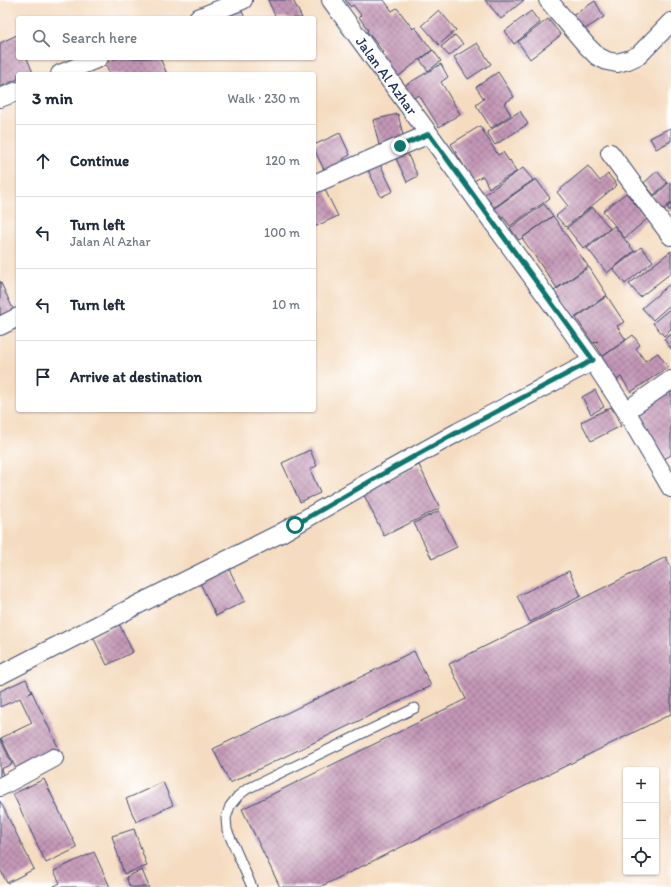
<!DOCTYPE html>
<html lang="en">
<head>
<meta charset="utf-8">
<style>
	:root { --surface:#fff; --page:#f2f2f3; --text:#1f2937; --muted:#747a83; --line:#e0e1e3 }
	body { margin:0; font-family:Itim,sans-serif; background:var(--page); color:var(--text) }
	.controls { position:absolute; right:12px; bottom:12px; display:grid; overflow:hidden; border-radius:4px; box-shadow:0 1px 3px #0004 }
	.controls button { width:36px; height:36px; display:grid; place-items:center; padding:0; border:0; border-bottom:1px solid var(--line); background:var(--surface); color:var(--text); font:20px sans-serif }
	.stop { position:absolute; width:12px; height:12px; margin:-9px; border:3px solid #0f766e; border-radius:50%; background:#fff }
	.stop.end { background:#0f766e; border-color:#fff; box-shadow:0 1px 4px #0008 }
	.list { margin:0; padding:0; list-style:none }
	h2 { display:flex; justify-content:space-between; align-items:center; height:52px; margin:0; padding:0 16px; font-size:17px }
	h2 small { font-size:13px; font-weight:400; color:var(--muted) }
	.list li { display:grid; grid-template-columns:26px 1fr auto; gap:12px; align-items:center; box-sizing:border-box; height:72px; padding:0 16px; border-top:1px solid var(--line) }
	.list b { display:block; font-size:15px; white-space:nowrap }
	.list p { margin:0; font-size:13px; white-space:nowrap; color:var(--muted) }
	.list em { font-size:13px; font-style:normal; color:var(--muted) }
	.icon { flex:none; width:22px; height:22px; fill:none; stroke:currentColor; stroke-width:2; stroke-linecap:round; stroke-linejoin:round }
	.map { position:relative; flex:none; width:671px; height:887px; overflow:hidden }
	.search { position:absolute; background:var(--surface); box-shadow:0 1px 3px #0004; left:16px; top:16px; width:300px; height:44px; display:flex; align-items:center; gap:10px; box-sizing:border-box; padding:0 14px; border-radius:4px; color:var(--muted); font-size:15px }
	.panel { position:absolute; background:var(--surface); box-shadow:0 1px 3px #0004; left:16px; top:72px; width:300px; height:340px; border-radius:4px }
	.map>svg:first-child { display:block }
</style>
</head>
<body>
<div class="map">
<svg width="671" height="887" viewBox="0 0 671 887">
	<defs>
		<pattern id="building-cross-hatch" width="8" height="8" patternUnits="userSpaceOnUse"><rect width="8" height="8" fill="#c497b6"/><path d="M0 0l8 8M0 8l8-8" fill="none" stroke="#9e7c97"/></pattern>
	</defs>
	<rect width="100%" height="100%" fill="#fff"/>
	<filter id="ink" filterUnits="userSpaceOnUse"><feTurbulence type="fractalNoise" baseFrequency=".025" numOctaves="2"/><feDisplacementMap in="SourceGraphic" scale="8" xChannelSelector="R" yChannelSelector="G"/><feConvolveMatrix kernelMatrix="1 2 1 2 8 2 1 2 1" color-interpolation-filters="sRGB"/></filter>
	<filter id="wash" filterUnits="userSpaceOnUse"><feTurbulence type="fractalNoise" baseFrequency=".012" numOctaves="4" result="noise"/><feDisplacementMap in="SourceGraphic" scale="16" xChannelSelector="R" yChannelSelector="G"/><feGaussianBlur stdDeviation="0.9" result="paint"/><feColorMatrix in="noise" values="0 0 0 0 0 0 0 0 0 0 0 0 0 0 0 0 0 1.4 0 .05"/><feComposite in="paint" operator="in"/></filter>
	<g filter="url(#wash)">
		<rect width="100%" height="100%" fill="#f5dcc0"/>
		<g id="blocks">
			<g fill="url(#building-cross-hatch)">
				<path d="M 268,0 L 293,0 L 302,18 L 276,18 Z"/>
				<path d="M 345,0 L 384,0 L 392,11 L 397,8 L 413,29 L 415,27 L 432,50 L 395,79 L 378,56 L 383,52 L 367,31 L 368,30 L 359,17 L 361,15 L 353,5 L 351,7 Z"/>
				<path d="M 485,0 L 524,0 L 501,19 Z"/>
				<path d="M 595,1 L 604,17 L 579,33 L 569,18 Z"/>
				<path d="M 241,9 L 245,18 L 221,18 Z"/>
				<path d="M 439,10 L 456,30 L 439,45 L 422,25 Z"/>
				<path d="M 531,11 L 540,23 L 514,44 L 505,31 Z"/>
				<path d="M 548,19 L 561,35 L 530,59 L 518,42 Z"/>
				<path d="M 17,35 L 18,37 L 18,58 L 27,58 L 33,73 L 30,74 L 18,74 L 18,79 L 0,87 L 0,43 Z"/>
				<path d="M 455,35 L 463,44 L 449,56 L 441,47 Z"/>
				<path d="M 477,43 L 491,64 L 468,79 L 454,57 Z"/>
				<path d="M 433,50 L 441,61 L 428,71 L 420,60 Z"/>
				<path d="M 118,58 L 160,58 L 167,74 L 110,74 L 105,63 Z"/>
				<path d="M 441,64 L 448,77 L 441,82 L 460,114 L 439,127 L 419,95 L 412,99 L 404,86 Z"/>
				<path d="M 498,72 L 514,97 L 504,103 L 511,115 L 491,128 L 476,105 L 484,99 L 476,87 Z"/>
				<path d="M 520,111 L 528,124 L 495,145 L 487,132 Z"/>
				<path d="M 398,114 L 404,139 L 379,145 L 373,120 Z"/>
				<path d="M 480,126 L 498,155 L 503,152 L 509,161 L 510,160 L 516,172 L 489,188 L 483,176 L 472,182 L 467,173 L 468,173 L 451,144 Z"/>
				<path d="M 670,128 L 671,130 L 671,141 L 656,149 L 650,138 Z"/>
				<path d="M 340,133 L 350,155 L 343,159 L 347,167 L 327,176 L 314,149 L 314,145 Z"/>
				<path d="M 405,149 L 418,176 L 407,182 L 394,154 Z"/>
				<path d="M 380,164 L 393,191 L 381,197 L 368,170 Z"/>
				<path d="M 588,166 L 600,181 L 608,174 L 617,185 L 566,227 L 556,216 L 568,206 L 557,192 Z"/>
				<path d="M 523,168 L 533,180 L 492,209 L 482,196 Z"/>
				<path d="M 657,171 L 667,183 L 654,195 L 644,183 Z"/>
				<path d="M 536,179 L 550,198 L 510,226 L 503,217 L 499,220 L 492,210 Z"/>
				<path d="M 670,182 L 671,183 L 671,203 L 661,211 L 651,199 Z"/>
				<path d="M 324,188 L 338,216 L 314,227 L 314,192 Z"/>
				<path d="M 626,193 L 647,219 L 625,238 L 603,211 Z"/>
				<path d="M 544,204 L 553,216 L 519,240 L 510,228 Z"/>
				<path d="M 671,204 L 671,212 L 667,207 Z"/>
				<path d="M 592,207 L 610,228 L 584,249 L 567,228 Z"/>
				<path d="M 553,216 L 588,266 L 557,288 L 522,238 Z"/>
				<path d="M 614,226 L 634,251 L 607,273 L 587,248 Z"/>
				<path d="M 641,247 L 653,261 L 625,284 L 613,269 Z"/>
				<path d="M 671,251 L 671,273 L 640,297 L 629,284 Z"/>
				<path d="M 589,267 L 607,295 L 570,321 L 551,293 Z"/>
				<path d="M 0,281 L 14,311 L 0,317 Z"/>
				<path d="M 671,283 L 671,304 L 653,320 L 642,308 Z"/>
				<path d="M 607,296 L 624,322 L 617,326 L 626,340 L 603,356 L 594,343 L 598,341 L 593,343 L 576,318 Z"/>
				<path d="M 671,308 L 671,329 L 664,336 L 653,323 Z"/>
				<path d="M 671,334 L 671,349 L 664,339 Z"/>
				<path d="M 633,335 L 640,345 L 636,348 L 645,361 L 658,353 L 668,367 L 631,392 L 621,377 L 617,380 L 601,358 Z"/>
				<path d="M 595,390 L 604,407 L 591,414 L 582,397 Z"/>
				<path d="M 671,391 L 671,455 L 662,460 L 634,413 Z"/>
				<path d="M 611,407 L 621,426 L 591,441 L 581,422 Z"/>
				<path d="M 310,450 L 317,466 L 310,469 L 320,493 L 300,502 L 282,463 Z"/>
				<path d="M 419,465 L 440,508 L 384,536 L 363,493 Z"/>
				<path d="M 439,511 L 457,547 L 432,559 L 414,523 Z"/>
				<path d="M 666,557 L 671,568 L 671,714 L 320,887 L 280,887 L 242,809 L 466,699 L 449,664 Z"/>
				<path d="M 228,567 L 245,601 L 216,616 L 199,581 Z"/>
				<path d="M 569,571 L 581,596 L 530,622 L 517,596 Z"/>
				<path d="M 119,624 L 133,652 L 107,665 L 93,637 Z"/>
				<path d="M 414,651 L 431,686 L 230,783 L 213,749 Z"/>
				<path d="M 26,679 L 32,692 L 27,695 L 32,692 L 59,749 L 16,769 L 1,738 L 32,723 L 20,698 L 0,707 L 0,691 Z"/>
				<path d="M 0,738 L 12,764 L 1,769 L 3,775 L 0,777 Z"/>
				<path d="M 44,779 L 77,848 L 46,863 L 13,794 Z"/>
				<path d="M 163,782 L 173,805 L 136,822 L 126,799 Z"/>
				<path d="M 0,801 L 34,869 L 7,883 L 0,869 Z"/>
				<path d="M 134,829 L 147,866 L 124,874 L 112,836 Z"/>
				<path d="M 94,852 L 110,887 L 54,887 L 54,886 L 60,883 L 54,871 Z"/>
				<path d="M 142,870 L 149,887 L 130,887 L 126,877 Z"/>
			</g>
		</g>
	</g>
	<g filter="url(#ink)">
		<use href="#blocks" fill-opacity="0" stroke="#3c496d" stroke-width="1"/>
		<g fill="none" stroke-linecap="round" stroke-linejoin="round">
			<defs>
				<path id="service" d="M 252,887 L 227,830 L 226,818 L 230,806 L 238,796 L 247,789 L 415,708"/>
				<g id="minor">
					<path id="s1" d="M 331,0 L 429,134 L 593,361 L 626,411 L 671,488"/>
					<path d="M 548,0 L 587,46 L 597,56 L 607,61 L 617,63 L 628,60 L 639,55 L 671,22"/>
					<path d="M 198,18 L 243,0"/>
					<path d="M 60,74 L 99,58"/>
					<path d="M 0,98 L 18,91"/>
					<path d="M 610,153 L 671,236"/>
					<path d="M 314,184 L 429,134"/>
					<path d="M 0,326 L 18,317"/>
					<path d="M 626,411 L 671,380"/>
					<path d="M 0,675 L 147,600 L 281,533 L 388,471 L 458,432 L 593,361"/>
					<path d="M 0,787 L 54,758"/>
				</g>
			</defs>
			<use href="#service" stroke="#3c496d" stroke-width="11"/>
			<use href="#minor" stroke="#3c496d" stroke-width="20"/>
			<use href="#service" stroke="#fff" stroke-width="9"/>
			<use href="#minor" stroke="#fff" stroke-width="18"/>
		</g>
	</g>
	<g fill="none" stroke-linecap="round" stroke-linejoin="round" filter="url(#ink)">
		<path stroke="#0f766e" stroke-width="5" d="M 295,525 L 388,471 L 458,432 L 593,360 L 429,134 L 400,146"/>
	</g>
	<g text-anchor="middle" stroke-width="3.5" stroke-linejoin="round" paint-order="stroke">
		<g font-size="15" fill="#1b2f5e" stroke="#fff">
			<text dy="5" stroke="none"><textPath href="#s1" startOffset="94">Jalan Al Azhar</textPath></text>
		</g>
	</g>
</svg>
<div class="controls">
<button>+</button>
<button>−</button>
<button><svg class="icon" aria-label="locate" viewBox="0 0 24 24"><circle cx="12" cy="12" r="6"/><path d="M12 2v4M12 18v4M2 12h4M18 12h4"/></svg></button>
</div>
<div class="stop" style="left:295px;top:525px"></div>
<div class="stop end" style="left:400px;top:146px"></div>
<div class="search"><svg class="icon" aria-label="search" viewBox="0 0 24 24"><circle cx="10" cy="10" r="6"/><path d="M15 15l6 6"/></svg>Search here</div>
<section class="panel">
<h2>3 min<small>Walk · 230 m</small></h2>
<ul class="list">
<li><svg class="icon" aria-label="ahead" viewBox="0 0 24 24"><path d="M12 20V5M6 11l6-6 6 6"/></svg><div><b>Continue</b></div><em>120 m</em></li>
<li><svg class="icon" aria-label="left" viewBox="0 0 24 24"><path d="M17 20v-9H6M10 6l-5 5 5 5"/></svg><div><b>Turn left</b><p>Jalan Al Azhar</p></div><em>100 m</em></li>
<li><svg class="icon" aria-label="left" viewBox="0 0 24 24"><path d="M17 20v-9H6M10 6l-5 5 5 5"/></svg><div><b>Turn left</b></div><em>10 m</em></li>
<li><svg class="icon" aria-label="arrive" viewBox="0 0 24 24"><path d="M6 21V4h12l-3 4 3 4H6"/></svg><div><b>Arrive at destination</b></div></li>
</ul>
</section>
</div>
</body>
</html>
